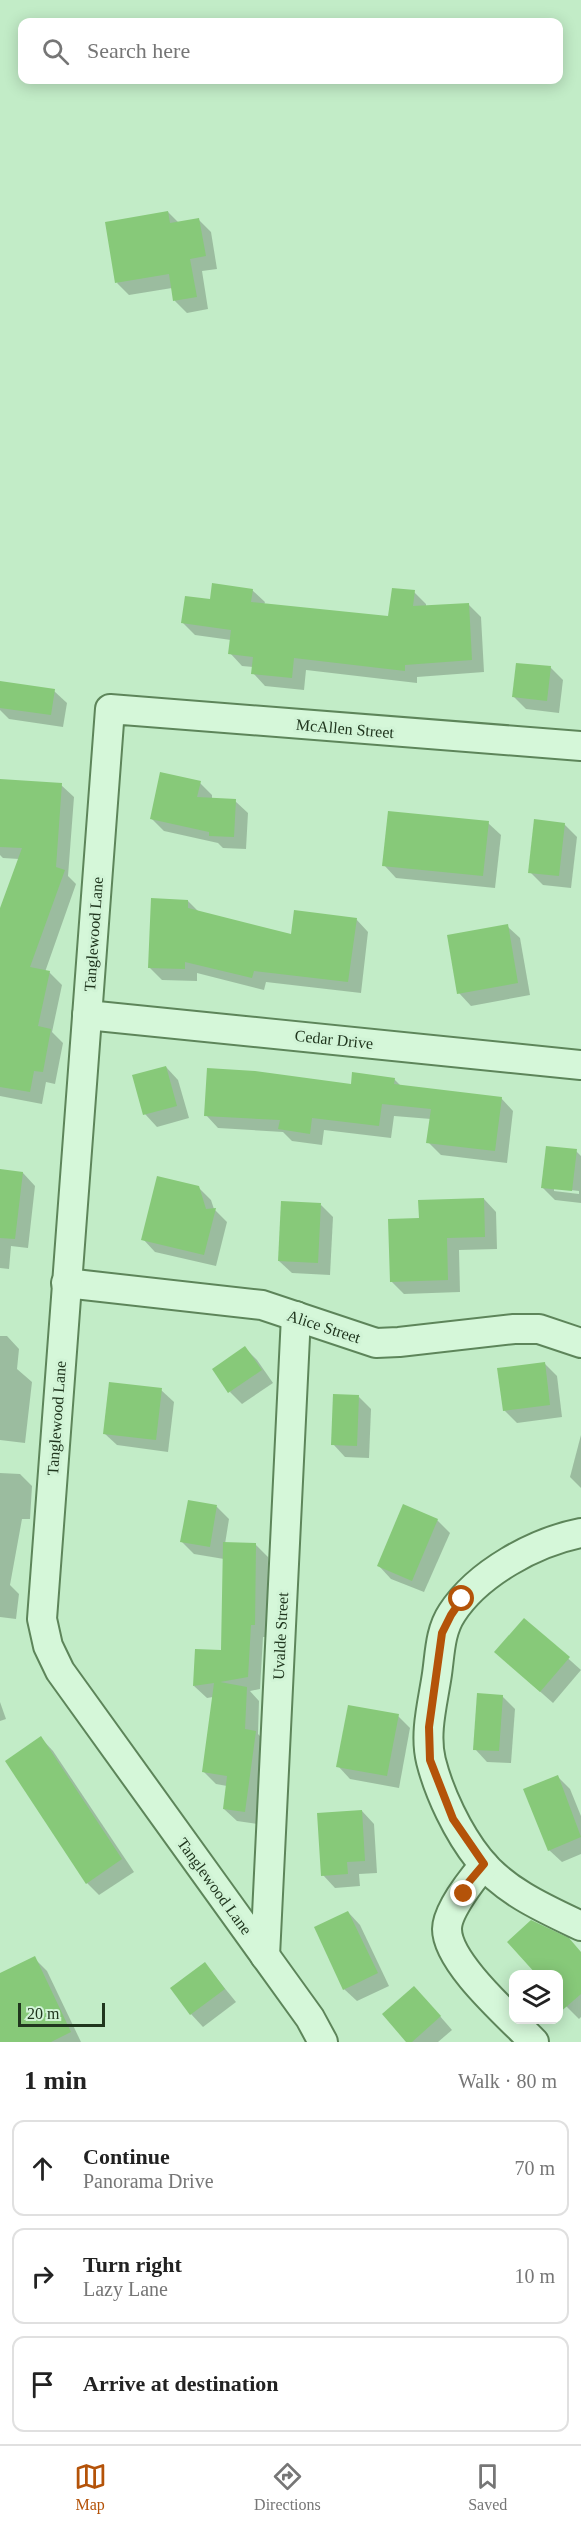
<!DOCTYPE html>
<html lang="en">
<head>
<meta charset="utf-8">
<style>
	:root { --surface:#fff; --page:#f6f6f6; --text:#222; --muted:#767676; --line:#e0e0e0; --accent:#b45309 }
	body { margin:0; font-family:Georgia,serif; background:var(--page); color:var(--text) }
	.controls { position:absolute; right:18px; bottom:18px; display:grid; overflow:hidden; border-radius:12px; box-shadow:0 3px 15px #0003 }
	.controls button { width:54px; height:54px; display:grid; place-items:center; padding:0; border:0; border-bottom:2px solid var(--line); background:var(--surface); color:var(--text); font:30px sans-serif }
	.scale { position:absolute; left:18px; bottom:15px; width:87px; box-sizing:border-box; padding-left:6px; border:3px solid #20361e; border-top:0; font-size:16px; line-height:21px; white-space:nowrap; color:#20361e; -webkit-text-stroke:4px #d1f4d6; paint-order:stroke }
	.stop { position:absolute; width:18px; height:18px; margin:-14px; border:4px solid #b45309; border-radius:50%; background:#fff }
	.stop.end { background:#b45309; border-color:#fff; box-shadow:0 2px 6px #0008 }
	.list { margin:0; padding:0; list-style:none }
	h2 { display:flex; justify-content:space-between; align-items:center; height:78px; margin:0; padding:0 24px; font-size:26px }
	h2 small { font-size:20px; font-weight:400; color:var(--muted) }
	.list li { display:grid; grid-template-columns:39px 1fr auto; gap:18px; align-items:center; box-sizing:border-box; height:96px; margin:0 12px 12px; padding:0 12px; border:2px solid var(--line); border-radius:12px }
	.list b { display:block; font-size:22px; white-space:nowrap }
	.list p { margin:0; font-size:20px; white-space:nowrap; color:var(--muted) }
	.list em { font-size:20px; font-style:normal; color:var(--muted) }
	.icon { flex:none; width:33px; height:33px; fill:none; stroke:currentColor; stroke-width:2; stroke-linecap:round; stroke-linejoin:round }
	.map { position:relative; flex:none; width:581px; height:2042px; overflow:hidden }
	.search { position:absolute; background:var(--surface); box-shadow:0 3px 15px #0003; left:18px; right:18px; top:18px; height:66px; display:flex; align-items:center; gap:15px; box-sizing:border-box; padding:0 21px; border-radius:12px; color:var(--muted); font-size:22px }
	.sheet { height:402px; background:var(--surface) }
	nav { display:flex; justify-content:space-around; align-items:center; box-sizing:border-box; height:84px; border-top:2px solid var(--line); background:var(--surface); font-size:16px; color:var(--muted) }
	nav a { display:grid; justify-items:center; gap:3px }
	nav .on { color:var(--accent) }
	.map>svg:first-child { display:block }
</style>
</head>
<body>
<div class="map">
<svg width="581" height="2042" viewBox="0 0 581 2042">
	<rect width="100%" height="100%" fill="#c2ecc7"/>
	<g fill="#0003" fill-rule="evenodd">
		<path d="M 168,212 L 179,223 L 198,219 L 211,232 L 217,269 L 202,271 L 208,309 L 187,313 L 175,301 L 172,288 L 129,295 L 117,283 Z"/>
		<path d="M 252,590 L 265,602 L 264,605 L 390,618 L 414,592 L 426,604 L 426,607 L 468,604 L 481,617 L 484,672 L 417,677 L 417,683 L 306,670 L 304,690 L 265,686 L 253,673 L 253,667 L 242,666 L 230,653 L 231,640 L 195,635 L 183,623 L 211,601 Z"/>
		<path d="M 550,667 L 563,680 L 559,713 L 526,709 L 514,697 Z"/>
		<path d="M 0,683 L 54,691 L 67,703 L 63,727 L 9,719 L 0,710 Z"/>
		<path d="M 0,780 L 61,785 L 74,797 L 68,876 L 76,884 L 45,972 L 49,972 L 62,985 L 52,1032 L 63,1043 L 55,1084 L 46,1082 L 42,1104 L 0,1096 L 0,912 L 19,859 L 3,858 L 0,855 Z"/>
		<path d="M 200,783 L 212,795 L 212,799 L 235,801 L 248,813 L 246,849 L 223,848 L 218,843 L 164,831 L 151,818 Z"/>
		<path d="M 488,823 L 501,835 L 495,888 L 396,878 L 384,865 Z"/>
		<path d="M 564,824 L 577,837 L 571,888 L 543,885 L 530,872 Z"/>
		<path d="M 188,901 L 199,912 L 292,936 L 356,919 L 368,932 L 361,993 L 266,982 L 264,990 L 197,973 L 197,981 L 162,980 L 149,967 Z"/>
		<path d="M 507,926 L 520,938 L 530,995 L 471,1006 L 459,993 Z"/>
		<path d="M 166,1067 L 178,1080 L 189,1118 L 157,1127 L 145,1114 Z"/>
		<path d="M 394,1079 L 401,1086 L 501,1098 L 513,1111 L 507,1163 L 441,1155 L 428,1142 L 431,1119 L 394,1116 L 391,1138 L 324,1130 L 322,1145 L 292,1141 L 283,1132 L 218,1128 L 206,1115 Z"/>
		<path d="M 576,1151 L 581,1156 L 581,1203 L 555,1200 L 542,1187 ZM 554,1188 L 579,1191 L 579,1194 L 554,1191 Z"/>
		<path d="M 0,1171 L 23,1173 L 35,1186 L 28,1248 L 11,1246 L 9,1269 L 0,1268 Z"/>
		<path d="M 199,1188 L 211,1200 L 214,1209 L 227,1222 L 216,1266 L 155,1252 L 143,1239 Z"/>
		<path d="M 484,1199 L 496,1212 L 497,1249 L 459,1250 L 460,1292 L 404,1294 L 391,1281 L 421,1220 Z"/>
		<path d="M 321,1205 L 333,1217 L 330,1275 L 292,1273 L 279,1261 Z"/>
		<path d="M 0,1336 L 7,1336 L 19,1349 L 17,1369 L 32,1382 L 25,1443 L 0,1440 Z"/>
		<path d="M 245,1348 L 257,1360 L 273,1383 L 242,1404 L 230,1392 Z"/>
		<path d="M 544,1363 L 557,1376 L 562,1417 L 517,1423 L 504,1410 Z"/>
		<path d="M 161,1390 L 174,1402 L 168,1452 L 117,1445 L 104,1433 Z"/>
		<path d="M 359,1397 L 371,1409 L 369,1458 L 345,1457 L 333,1444 Z"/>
		<path d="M 581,1435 L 581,1488 L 570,1477 Z"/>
		<path d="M 0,1473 L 20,1474 L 32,1486 L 30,1519 L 22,1519 L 10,1585 L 19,1594 L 16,1619 L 0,1617 Z"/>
		<path d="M 189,1502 L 217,1507 L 229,1519 L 225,1544 L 255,1544 L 268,1557 L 267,1637 L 263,1637 L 260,1689 L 250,1691 L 259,1701 L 258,1734 L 268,1744 L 257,1824 L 237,1821 L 224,1809 L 227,1786 L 216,1784 L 203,1771 L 213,1697 L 207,1698 L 194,1686 L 223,1652 L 224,1559 L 194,1554 L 182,1542 Z"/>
		<path d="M 437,1520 L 450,1533 L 424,1592 L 391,1579 L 379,1566 Z"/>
		<path d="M 525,1620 L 581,1670 L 553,1703 L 509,1664 Z"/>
		<path d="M 502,1696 L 515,1709 L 511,1763 L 487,1762 L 475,1749 Z"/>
		<path d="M 0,1702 L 6,1719 L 0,1721 Z"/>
		<path d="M 398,1716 L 410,1728 L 399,1788 L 350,1779 L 338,1766 Z"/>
		<path d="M 41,1738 L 53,1751 L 134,1872 L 99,1895 L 87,1883 Z"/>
		<path d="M 557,1776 L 570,1789 L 581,1816 L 581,1854 L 562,1862 L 549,1850 Z"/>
		<path d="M 362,1811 L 374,1824 L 377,1873 L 359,1874 L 360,1886 L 335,1888 L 323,1875 Z"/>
		<path d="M 348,1912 L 360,1925 L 389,1986 L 357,2001 L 344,1989 Z"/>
		<path d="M 509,1942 L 581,1953 L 581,2017 L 579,2019 L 558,1998 L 558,1974 L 538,1974 Z"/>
		<path d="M 34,1958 L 47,1971 L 81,2042 L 2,2042 L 0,1975 Z"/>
		<path d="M 205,1964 L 236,2002 L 203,2027 L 191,2014 Z"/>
		<path d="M 426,2000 L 452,2030 L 438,2042 L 408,2042 Z"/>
	</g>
	<g fill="#87c979">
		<path d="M 168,211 L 170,223 L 199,218 L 206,256 L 190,259 L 197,297 L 173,301 L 169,274 L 115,283 L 105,222 Z"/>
		<path d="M 212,583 L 253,589 L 251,602 L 388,616 L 392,588 L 415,590 L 413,606 L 469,603 L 472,660 L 405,665 L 405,671 L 294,658 L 292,678 L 251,674 L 253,657 L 228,654 L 231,630 L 181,623 L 185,596 L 210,599 Z"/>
		<path d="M 516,663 L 551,666 L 547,701 L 512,697 Z"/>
		<path d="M 0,681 L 55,689 L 51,715 L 0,708 Z"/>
		<path d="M 160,772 L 201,781 L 197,797 L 236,799 L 234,837 L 209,836 L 209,832 L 150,819 Z"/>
		<path d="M 0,779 L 62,783 L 56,867 L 65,870 L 30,967 L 50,971 L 38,1026 L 51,1029 L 43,1072 L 34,1071 L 30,1092 L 0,1087 L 0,908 L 22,848 L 0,847 Z"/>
		<path d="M 388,811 L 489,821 L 483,876 L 382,866 Z"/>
		<path d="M 534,819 L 565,823 L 559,876 L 528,873 Z"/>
		<path d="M 151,898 L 188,900 L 188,908 L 291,934 L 294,910 L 357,918 L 348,982 L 254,971 L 252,978 L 185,962 L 185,969 L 148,968 Z"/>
		<path d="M 508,924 L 518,983 L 457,994 L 447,935 Z"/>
		<path d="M 166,1066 L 177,1106 L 143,1115 L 132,1075 Z"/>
		<path d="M 207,1068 L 255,1071 L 351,1084 L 352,1072 L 395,1078 L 394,1084 L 502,1097 L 495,1151 L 426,1143 L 431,1109 L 382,1104 L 379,1126 L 312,1118 L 310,1134 L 278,1129 L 280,1120 L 204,1116 Z"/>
		<path d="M 546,1146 L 577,1149 L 572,1191 L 541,1188 Z"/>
		<path d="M 0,1169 L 23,1172 L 15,1239 L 0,1238 Z"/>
		<path d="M 157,1176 L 199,1186 L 206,1209 L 216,1208 L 204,1255 L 141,1240 Z"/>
		<path d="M 484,1198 L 485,1237 L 447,1238 L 448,1280 L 390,1282 L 388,1219 L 419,1218 L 418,1200 Z"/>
		<path d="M 281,1201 L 321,1203 L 318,1263 L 278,1261 Z"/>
		<path d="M 245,1346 L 262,1370 L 228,1393 L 212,1369 Z"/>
		<path d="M 545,1362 L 550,1405 L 503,1411 L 497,1368 Z"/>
		<path d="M 109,1382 L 162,1388 L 156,1440 L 103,1434 Z"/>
		<path d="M 333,1394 L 359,1395 L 357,1446 L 331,1445 Z"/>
		<path d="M 188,1500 L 217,1505 L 210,1547 L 180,1542 Z"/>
		<path d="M 403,1504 L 438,1519 L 412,1581 L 377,1566 Z"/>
		<path d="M 223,1542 L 256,1543 L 255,1625 L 251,1625 L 248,1677 L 220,1682 L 247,1687 L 245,1729 L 256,1731 L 245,1812 L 223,1809 L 227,1776 L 202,1772 L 214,1683 L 193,1686 L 195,1649 L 221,1650 Z"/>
		<path d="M 524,1618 L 570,1657 L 540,1692 L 494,1652 Z"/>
		<path d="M 477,1693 L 503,1695 L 499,1751 L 473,1750 Z"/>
		<path d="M 348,1705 L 399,1714 L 387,1776 L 336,1767 Z"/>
		<path d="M 41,1736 L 122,1859 L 86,1884 L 5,1761 Z"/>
		<path d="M 558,1775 L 581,1837 L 548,1851 L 523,1789 Z"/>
		<path d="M 362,1810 L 365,1861 L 347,1862 L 348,1874 L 321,1876 L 317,1813 Z"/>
		<path d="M 348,1911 L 378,1973 L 343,1990 L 314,1927 Z"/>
		<path d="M 531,1920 L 569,1938 L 581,1952 L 581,1994 L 558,2014 L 558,1974 L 536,1974 L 507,1942 Z"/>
		<path d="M 35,1956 L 71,2032 L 51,2042 L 0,2042 L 0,1973 Z"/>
		<path d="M 205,1962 L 225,1989 L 190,2015 L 170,1988 Z"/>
		<path d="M 414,1986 L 441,2016 L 412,2042 L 406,2042 L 382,2014 Z"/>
	</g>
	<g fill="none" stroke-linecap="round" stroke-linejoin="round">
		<defs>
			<g id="minor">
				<path d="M 87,1015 L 581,1065"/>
				<path d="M 66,1283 L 262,1305 L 376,1343 L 399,1342 L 514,1329 L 539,1329 L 581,1343"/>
				<path d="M 581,1533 C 535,1542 478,1573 452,1613 C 440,1631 440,1653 437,1674 C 433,1702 424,1733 431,1761 C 439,1793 458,1833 479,1859 C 504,1891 545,1909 581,1926"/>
				<path d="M 484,1865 C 473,1878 447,1911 447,1929 C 447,1963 510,2017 534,2042"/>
				<path d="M 265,1956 L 296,1316"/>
				<path d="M 323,2042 L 310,2018 L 60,1671 L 48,1646 L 42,1619 L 110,709 L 581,746"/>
			</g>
		</defs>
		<use href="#minor" stroke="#5d855a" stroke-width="32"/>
		<use href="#minor" stroke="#d5f7d9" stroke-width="28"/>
	</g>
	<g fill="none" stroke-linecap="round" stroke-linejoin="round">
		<path stroke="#b45309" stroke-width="8" d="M 462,1599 L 451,1615 L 442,1633 L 429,1727 L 430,1760 L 453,1819 L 484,1864 L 468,1883 L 464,1894"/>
	</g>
	<g text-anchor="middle" stroke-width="6" stroke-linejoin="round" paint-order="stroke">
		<g font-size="16" fill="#20361e" stroke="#d1f4d6">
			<text transform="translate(345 728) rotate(5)" y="6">McAllen Street</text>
			<text transform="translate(93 934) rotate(-86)" y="6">Tanglewood Lane</text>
			<text transform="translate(334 1039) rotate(6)" y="6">Cedar Drive</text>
			<text transform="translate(324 1326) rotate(18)" y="6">Alice Street</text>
			<text transform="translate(56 1418) rotate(-86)" y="6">Tanglewood Lane</text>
			<text transform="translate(280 1636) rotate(-87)" y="6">Uvalde Street</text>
			<text transform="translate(215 1886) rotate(54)" y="6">Tanglewood Lane</text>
		</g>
	</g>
</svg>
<div class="controls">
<button><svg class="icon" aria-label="layers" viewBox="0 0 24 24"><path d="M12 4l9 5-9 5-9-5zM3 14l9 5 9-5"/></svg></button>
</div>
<div class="scale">20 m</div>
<div class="stop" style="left:462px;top:1599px"></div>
<div class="stop end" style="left:464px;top:1894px"></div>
<div class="search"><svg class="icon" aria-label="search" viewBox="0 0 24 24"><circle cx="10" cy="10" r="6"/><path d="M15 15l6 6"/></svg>Search here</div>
</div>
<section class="sheet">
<h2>1 min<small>Walk · 80 m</small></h2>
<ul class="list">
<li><svg class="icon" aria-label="ahead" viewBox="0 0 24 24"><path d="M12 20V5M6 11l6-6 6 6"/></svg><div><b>Continue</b><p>Panorama Drive</p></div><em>70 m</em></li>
<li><svg class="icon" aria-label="right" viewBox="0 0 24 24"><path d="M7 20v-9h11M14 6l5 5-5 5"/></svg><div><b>Turn right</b><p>Lazy Lane</p></div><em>10 m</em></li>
<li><svg class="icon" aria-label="arrive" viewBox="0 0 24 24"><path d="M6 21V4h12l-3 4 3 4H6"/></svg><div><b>Arrive at destination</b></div></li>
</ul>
</section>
<nav>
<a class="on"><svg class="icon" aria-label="map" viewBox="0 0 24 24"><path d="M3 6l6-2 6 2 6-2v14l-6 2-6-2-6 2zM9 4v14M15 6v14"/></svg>Map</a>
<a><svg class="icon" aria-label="directions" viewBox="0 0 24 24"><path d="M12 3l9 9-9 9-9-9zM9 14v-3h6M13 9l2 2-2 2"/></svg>Directions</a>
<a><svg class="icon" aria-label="saved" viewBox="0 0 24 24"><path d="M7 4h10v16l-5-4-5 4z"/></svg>Saved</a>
</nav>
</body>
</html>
